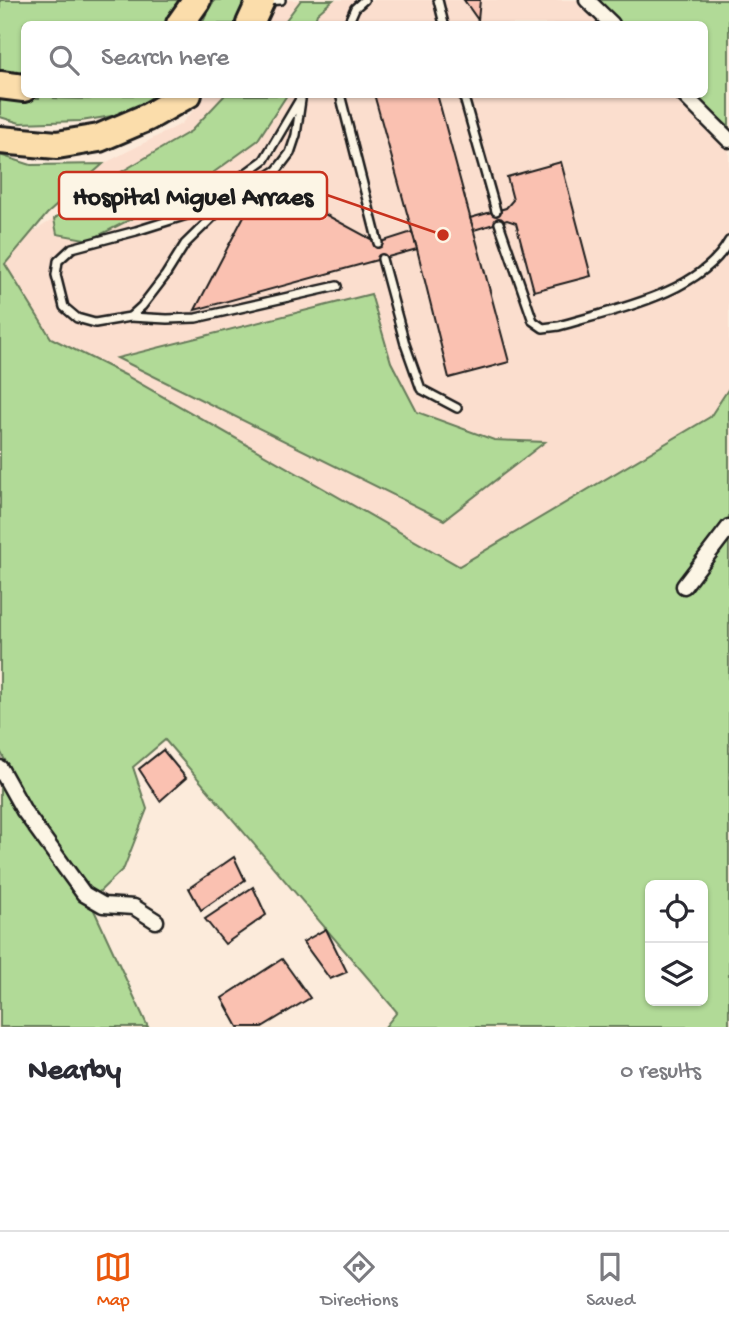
<!DOCTYPE html>
<html lang="en">
<head>
<meta charset="utf-8">
<style>
	:root { --surface:#fff; --page:#f7f7f7; --text:#2b2b33; --muted:#7c7c81; --line:#e1e1e2; --accent:#ea580c }
	body { margin:0; font-family:"Gochi Hand",sans-serif; background:var(--page); color:var(--text) }
	.controls { position:absolute; right:21px; bottom:21px; display:grid; overflow:hidden; border-radius:10px; box-shadow:0 2px 5px #0004 }
	.controls button { width:63px; height:63px; display:grid; place-items:center; padding:0; border:0; border-bottom:2px solid var(--line); background:var(--surface); color:var(--text); font:35px sans-serif }
	.list { margin:0; padding:0; list-style:none }
	h2 { display:flex; justify-content:space-between; align-items:center; height:91px; margin:0; padding:0 28px; font-size:30px }
	h2 small { font-size:23px; font-weight:400; color:var(--muted) }
	.icon { flex:none; width:38px; height:38px; fill:none; stroke:currentColor; stroke-width:2; stroke-linecap:round; stroke-linejoin:round }
	.map { position:relative; flex:none; width:729px; height:1027px; overflow:hidden }
	.search { position:absolute; background:var(--surface); box-shadow:0 2px 5px #0004; left:21px; right:21px; top:21px; height:77px; display:flex; align-items:center; gap:18px; box-sizing:border-box; padding:0 24px; border-radius:10px; color:var(--muted); font-size:26px }
	.sheet { height:203px; background:var(--surface) }
	nav { display:flex; justify-content:space-around; align-items:center; box-sizing:border-box; height:98px; border-top:2px solid var(--line); background:var(--surface); font-size:19px; color:var(--muted) }
	nav a { display:grid; justify-items:center; gap:4px }
	nav .on { color:var(--accent) }
	.map>svg:first-child { display:block }
</style>
</head>
<body>
<div class="map">
<svg width="729" height="1027" viewBox="0 0 729 1027">
	<rect width="100%" height="100%" fill="#fcebdb"/>
	<filter id="ink" filterUnits="userSpaceOnUse"><feTurbulence type="fractalNoise" baseFrequency=".0143" numOctaves="2"/><feDisplacementMap in="SourceGraphic" scale="14" xChannelSelector="R" yChannelSelector="G"/><feConvolveMatrix kernelMatrix="1 2 1 2 8 2 1 2 1" color-interpolation-filters="sRGB"/></filter>
	<g filter="url(#ink)">
		<g fill="#fbdece">
			<path d="M 272,0 L 587,0 L 614,24 L 259,24 Z"/>
			<path d="M 207,95 L 692,95 L 729,127 L 729,388 L 710,417 L 459,566 L 125,375 L 51,338 L 15,290 L 5,264 L 29,234 L 54,219 L 103,164 L 181,124 Z"/>
		</g>
		<g fill="#b1da97" stroke="#667b5a" stroke-width="2" fill-rule="evenodd">
			<path d="M 0,0 L 213,0 L 212,4 L 215,0 L 246,0 L 235,24 L 200,24 L 204,20 L 207,13 L 192,24 L 24,24 L 24,94 L 0,87 Z"/>
			<path d="M 301,0 L 333,0 L 317,14 L 314,24 L 283,24 Z"/>
			<path d="M 595,0 L 729,0 L 729,127 L 692,95 L 704,94 L 704,24 L 617,24 Z"/>
			<path d="M 0,92 L 9,97 L 40,98 L 25,95 L 75,94 L 53,98 L 89,99 L 99,95 L 163,95 L 149,103 L 112,116 L 81,121 L 20,123 L 0,117 Z"/>
			<path d="M 225,95 L 287,95 L 257,141 L 192,188 L 90,240 L 57,234 L 54,219 L 116,175 L 191,131 Z"/>
			<path d="M 0,155 L 31,165 L 103,164 L 47,214 L 5,264 L 51,338 L 125,375 L 459,566 L 710,417 L 729,388 L 729,1027 L 385,1027 L 397,1012 L 165,740 L 133,767 L 147,809 L 124,868 L 96,895 L 32,810 L 0,751 ZM 650,885 L 703,885 L 703,1001 L 650,1001 Z"/>
			<path d="M 371,294 L 391,362 L 417,412 L 494,440 L 545,442 L 444,520 L 117,358 Z"/>
			<path d="M 0,777 L 76,895 L 93,908 L 148,1027 L 0,1027 Z"/>
		</g>
		<g fill="#fac1b1" stroke="#1c1c1c" stroke-width="2">
			<path d="M 480,0 L 478,20 L 464,0 Z"/>
			<path d="M 374,94 L 437,94 L 509,362 L 449,378 L 417,249 Z"/>
			<path d="M 561,162 L 591,276 L 534,291 L 516,223 L 507,220 L 474,230 L 470,218 L 506,208 L 513,200 L 507,177 Z"/>
			<path d="M 295,198 L 378,243 L 412,232 L 417,249 L 195,310 L 244,216 L 266,202 Z"/>
			<path d="M 163,750 L 186,778 L 160,801 L 139,769 Z"/>
			<path d="M 234,857 L 245,880 L 201,910 L 189,888 Z"/>
			<path d="M 253,887 L 266,915 L 225,944 L 205,919 Z"/>
			<path d="M 326,929 L 347,972 L 330,979 L 303,942 Z"/>
			<path d="M 282,959 L 310,998 L 262,1027 L 238,1027 L 222,998 Z"/>
		</g>
		<g fill="none" stroke-linecap="round" stroke-linejoin="round">
			<defs>
				<g id="lane">
					<path d="M 438,0 L 444,24"/>
					<path d="M 265,1 L 281,0"/>
					<path d="M 348,24 L 355,8 L 364,0"/>
					<path d="M 340,94 L 378,243"/>
					<path d="M 463,94 L 496,211"/>
					<path d="M 301,100 L 296,135 L 290,153 L 277,170 L 229,201 L 185,244 L 165,276 L 142,306 L 130,317 L 95,323 L 77,318 L 64,307 L 56,275 L 58,261 L 72,248 L 136,231 L 190,214 L 264,160 L 303,94"/>
					<path d="M 499,223 L 533,321 L 543,328 L 559,326 C 613,310 700,294 729,241"/>
					<path d="M 382,259 L 405,344 L 421,389 L 457,408"/>
					<path d="M 130,317 L 167,319 L 196,318 L 337,286"/>
				</g>
				<g id="street">
					<path d="M 587,0 L 612,24"/>
					<path d="M 683,94 L 729,140"/>
					<path d="M 684,586 L 729,527"/>
					<path d="M 0,768 L 24,811 L 84,894 L 103,905 L 134,907 L 156,921"/>
				</g>
				<g id="highway">
					<path d="M 180,24 L 197,0"/>
					<path d="M 250,24 L 261,0"/>
					<path d="M 0,85 L 24,88"/>
					<path d="M 0,140 L 57,145 L 99,138 L 148,117 L 188,94"/>
				</g>
			</defs>
			<use href="#lane" stroke="#1c1c1c" stroke-width="12"/>
			<use href="#street" stroke="#1c1c1c" stroke-width="19"/>
			<use href="#highway" stroke="#1c1c1c" stroke-width="32"/>
			<use href="#lane" stroke="#fcf5e5" stroke-width="7"/>
			<use href="#street" stroke="#fcf5e5" stroke-width="14"/>
			<use href="#highway" stroke="#fbddab" stroke-width="26"/>
		</g>
	</g>
	<path fill="none" stroke="#c8321e" stroke-width="2.5" d="M443 235L327 195"/>
	<circle fill="#c8321e" stroke="#fcf5e5" stroke-width="2.5" cx="443" cy="235" r="7"/>
	<rect fill="#fcf5e5" stroke="#c8321e" stroke-width="2.5" x="59" y="172" width="268" height="47" rx="7"/>
	<g font-size="26" text-anchor="middle" font-weight="bold" fill="#1c1c1c">
		<text x="193" y="204">Hospital Miguel Arraes</text>
	</g>
</svg>
<div class="controls">
<button><svg class="icon" aria-label="locate" viewBox="0 0 24 24"><circle cx="12" cy="12" r="6"/><path d="M12 2v4M12 18v4M2 12h4M18 12h4"/></svg></button>
<button><svg class="icon" aria-label="layers" viewBox="0 0 24 24"><path d="M12 4l9 5-9 5-9-5zM3 14l9 5 9-5"/></svg></button>
</div>
<div class="search"><svg class="icon" aria-label="search" viewBox="0 0 24 24"><circle cx="10" cy="10" r="6"/><path d="M15 15l6 6"/></svg>Search here</div>
</div>
<section class="sheet">
<h2>Nearby<small>0 results</small></h2>
<ul class="list">
</ul>
</section>
<nav>
<a class="on"><svg class="icon" aria-label="map" viewBox="0 0 24 24"><path d="M3 6l6-2 6 2 6-2v14l-6 2-6-2-6 2zM9 4v14M15 6v14"/></svg>Map</a>
<a><svg class="icon" aria-label="directions" viewBox="0 0 24 24"><path d="M12 3l9 9-9 9-9-9zM9 14v-3h6M13 9l2 2-2 2"/></svg>Directions</a>
<a><svg class="icon" aria-label="saved" viewBox="0 0 24 24"><path d="M7 4h10v16l-5-4-5 4z"/></svg>Saved</a>
</nav>
</body>
</html>
